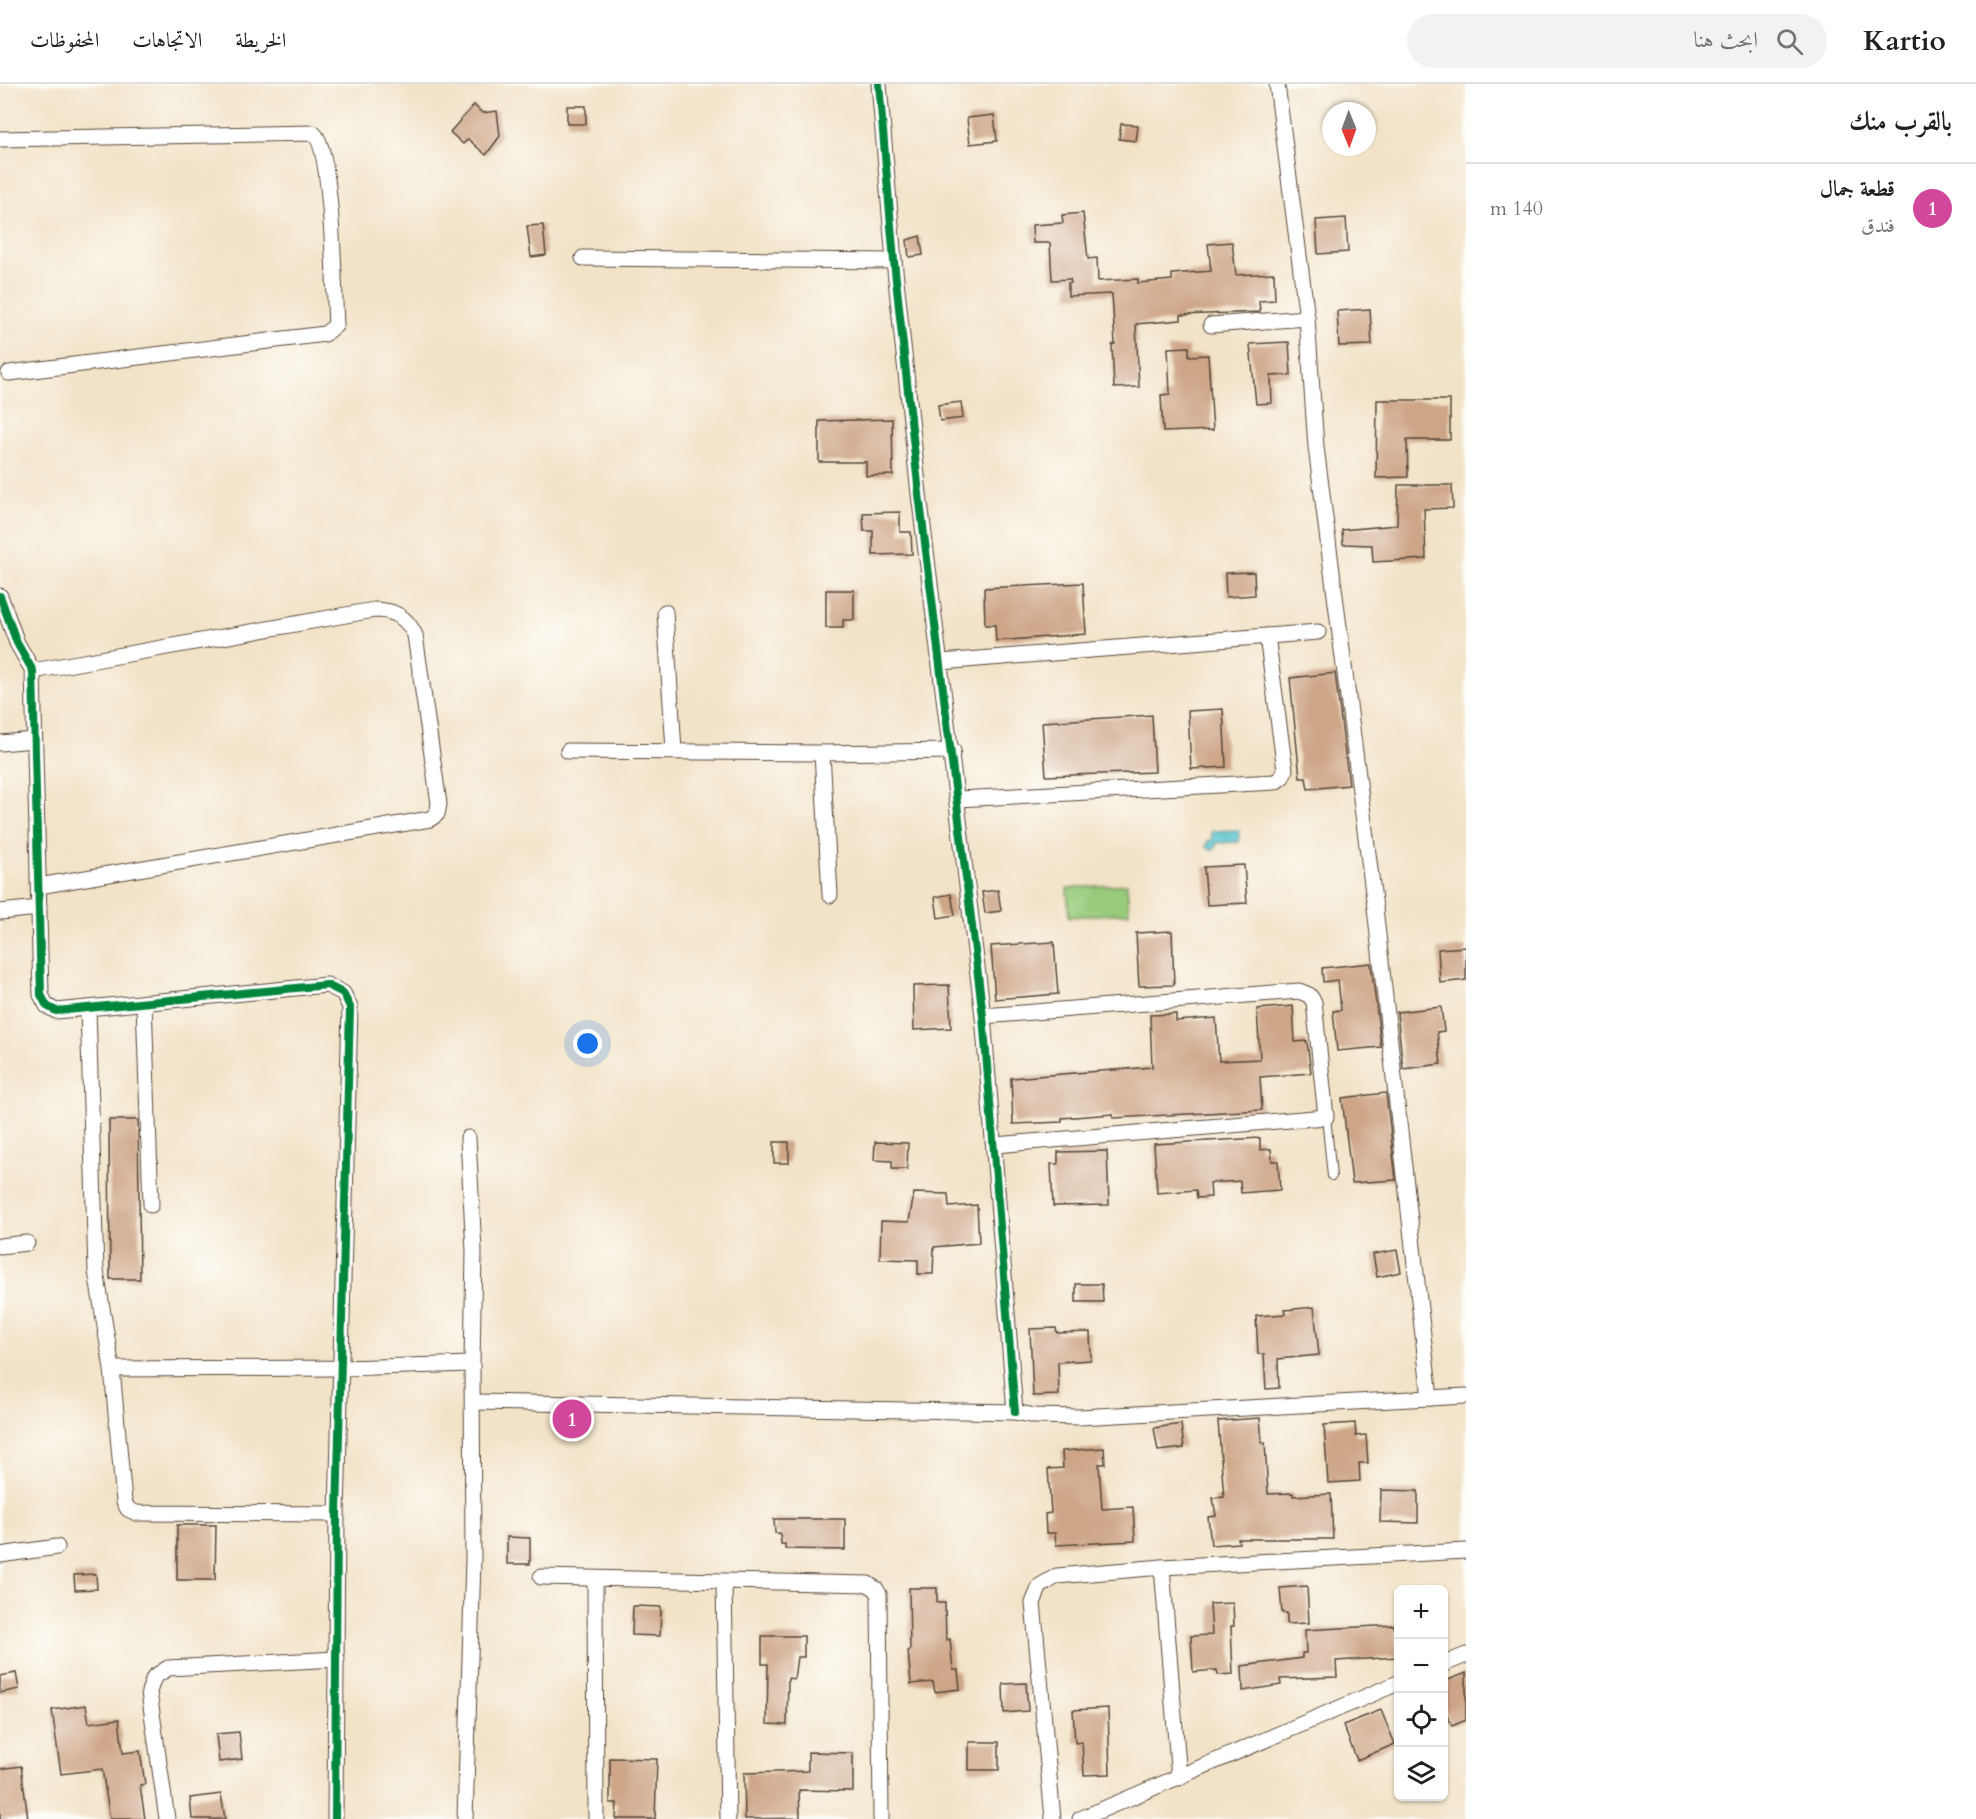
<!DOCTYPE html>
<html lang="ar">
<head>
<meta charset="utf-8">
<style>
	:root { --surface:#fff; --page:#f2f2f2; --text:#202124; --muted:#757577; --line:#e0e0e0; --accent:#2563eb }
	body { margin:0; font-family:Cardo,Amiri,serif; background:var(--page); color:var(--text); direction:rtl }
	.controls { position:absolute; right:18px; bottom:18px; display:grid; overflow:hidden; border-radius:9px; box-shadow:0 2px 4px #0004 }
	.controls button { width:54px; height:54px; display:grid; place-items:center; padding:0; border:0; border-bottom:2px solid var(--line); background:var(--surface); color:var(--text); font:30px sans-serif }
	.compass { position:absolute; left:1322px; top:18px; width:54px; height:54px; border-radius:50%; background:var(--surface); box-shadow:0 2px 4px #0004; rotate:179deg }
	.you { position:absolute; left:588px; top:960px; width:21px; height:21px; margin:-15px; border:4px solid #fff; border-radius:50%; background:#1a73e8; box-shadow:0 0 0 9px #1a73e833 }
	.badge { display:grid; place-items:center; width:39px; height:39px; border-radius:50%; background:var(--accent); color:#fff; font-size:20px; font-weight:700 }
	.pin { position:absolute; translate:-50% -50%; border:3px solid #fff; box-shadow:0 2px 6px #0006 }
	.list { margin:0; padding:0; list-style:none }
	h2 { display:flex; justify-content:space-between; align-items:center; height:78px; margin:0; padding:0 24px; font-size:26px }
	h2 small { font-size:20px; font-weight:400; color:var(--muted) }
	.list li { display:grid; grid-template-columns:39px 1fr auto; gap:18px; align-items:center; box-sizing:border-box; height:90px; padding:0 24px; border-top:2px solid var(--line) }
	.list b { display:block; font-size:22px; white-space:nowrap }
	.list p { margin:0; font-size:20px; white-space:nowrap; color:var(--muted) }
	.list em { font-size:20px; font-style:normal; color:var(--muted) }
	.icon { flex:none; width:33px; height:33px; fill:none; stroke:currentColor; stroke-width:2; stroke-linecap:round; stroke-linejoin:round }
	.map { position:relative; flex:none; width:1466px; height:1735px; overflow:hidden; direction:ltr }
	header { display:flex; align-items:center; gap:36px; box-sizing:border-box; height:84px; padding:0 30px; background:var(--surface); border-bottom:2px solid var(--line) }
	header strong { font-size:28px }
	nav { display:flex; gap:33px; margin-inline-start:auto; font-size:21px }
	.search { width:420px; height:54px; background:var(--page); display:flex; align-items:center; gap:15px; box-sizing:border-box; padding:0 21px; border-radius:33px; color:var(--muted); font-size:22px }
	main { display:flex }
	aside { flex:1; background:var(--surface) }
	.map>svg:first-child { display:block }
</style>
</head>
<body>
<header>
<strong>Kartio</strong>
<div class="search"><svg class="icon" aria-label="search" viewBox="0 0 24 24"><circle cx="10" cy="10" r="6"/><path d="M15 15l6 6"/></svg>ابحث هنا</div>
<nav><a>الخريطة</a><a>الاتجاهات</a><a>المحفوظات</a></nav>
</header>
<main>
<aside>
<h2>بالقرب منك<small></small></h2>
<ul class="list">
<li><span class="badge" style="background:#d1479c">1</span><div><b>قطعة جمال</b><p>فندق</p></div><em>140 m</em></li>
</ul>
</aside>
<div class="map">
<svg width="1466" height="1735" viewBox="0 0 1466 1735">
	<rect width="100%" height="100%" fill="#fdfcf7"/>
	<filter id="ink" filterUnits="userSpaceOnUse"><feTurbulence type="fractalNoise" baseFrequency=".0167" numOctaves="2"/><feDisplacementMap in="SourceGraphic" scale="12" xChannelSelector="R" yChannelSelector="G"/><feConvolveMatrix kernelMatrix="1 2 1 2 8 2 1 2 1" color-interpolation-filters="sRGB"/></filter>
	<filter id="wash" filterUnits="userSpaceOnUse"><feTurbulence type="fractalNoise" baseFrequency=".008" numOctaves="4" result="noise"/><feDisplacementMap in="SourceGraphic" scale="24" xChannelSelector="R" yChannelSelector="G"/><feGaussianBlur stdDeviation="1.35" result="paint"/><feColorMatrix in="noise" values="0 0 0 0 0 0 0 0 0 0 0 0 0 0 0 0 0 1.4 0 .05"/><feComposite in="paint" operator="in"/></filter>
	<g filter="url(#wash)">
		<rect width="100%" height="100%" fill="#f2e3c8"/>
		<path fill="#97ca7a" stroke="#697a4c" stroke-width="1.5" d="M 1127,800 L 1129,829 L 1069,833 L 1067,804 Z"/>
		<path fill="#56c4cd" stroke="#487776" stroke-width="1.5" d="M 1239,746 L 1239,758 L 1216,759 L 1216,763 L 1211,766 L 1206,763 L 1208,757 L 1212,756 L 1212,747 Z"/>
		<g id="blocks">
			<g fill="#cea587">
				<path d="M 474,21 L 482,29 L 497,27 L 500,52 L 486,71 L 468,55 L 463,60 L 450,48 Z"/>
				<rect x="567" y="22" width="19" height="18"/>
				<path d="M 994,31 L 997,57 L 970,60 L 967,34 Z"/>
				<path d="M 1121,40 L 1138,41 L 1136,57 L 1119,55 Z"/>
				<path d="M 1083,129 L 1088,175 L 1097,174 L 1098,197 L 1138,195 L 1138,199 L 1172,196 L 1172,190 L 1211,187 L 1208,160 L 1232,158 L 1236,191 L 1274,189 L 1275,216 L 1259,217 L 1260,228 L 1181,231 L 1181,236 L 1136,240 L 1139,303 L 1114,304 L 1112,261 L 1115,260 L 1112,210 L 1068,212 L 1068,199 L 1071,199 L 1070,195 L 1052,196 L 1050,159 L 1033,159 L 1032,141 L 1063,139 L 1062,131 Z"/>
				<path d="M 1346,134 L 1348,168 L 1318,170 L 1316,136 Z"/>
				<path d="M 543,141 L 546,171 L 531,173 L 527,142 Z"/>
				<path d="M 920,152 L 923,171 L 909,173 L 907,156 Z"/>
				<path d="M 1370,225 L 1372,261 L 1339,262 L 1337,227 Z"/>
				<path d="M 1289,258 L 1291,291 L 1271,292 L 1272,319 L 1256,320 L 1250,260 Z"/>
				<path d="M 1189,263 L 1189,272 L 1208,271 L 1213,346 L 1163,348 L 1161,311 L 1170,310 L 1168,264 Z"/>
				<path d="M 1377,316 L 1450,316 L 1450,356 L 1407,356 L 1408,393 L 1376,394 Z"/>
				<path d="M 961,318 L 963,334 L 940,337 L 938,321 Z"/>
				<path d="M 892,335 L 893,391 L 866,392 L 866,378 L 819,378 L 819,337 Z"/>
				<path d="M 1398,401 L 1452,401 L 1453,424 L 1424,425 L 1426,475 L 1373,478 L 1372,461 L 1343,460 L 1342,446 L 1397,441 Z"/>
				<path d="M 900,428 L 900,448 L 911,448 L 912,470 L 873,471 L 873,447 L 864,447 L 863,429 Z"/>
				<path d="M 1254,488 L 1255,511 L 1226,513 L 1225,489 Z"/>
				<path d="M 1083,499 L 1086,550 L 996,557 L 995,541 L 985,541 L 984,504 Z"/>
				<path d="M 826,506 L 854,506 L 854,536 L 843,536 L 843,544 L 826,544 Z"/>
				<path d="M 1335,589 L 1349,701 L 1308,705 L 1306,694 L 1300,694 L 1290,594 Z"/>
				<path d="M 1223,625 L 1226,683 L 1191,685 L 1188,627 Z"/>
				<path d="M 1152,631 L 1155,688 L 1046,692 L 1042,638 Z"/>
				<path d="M 1244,781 L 1247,819 L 1207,821 L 1204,783 Z"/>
				<path d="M 998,806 L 1001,827 L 985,829 L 982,808 Z"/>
				<path d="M 951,810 L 955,831 L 938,834 L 935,813 Z"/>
				<path d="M 1172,847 L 1174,901 L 1139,902 L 1136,849 Z"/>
				<path d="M 1054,858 L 1058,910 L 995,915 L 991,862 Z"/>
				<path d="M 1466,863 L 1466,896 L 1440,899 L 1438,865 Z"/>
				<path d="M 1371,879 L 1381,963 L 1337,967 L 1333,927 L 1341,926 L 1338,896 L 1323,898 L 1322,884 Z"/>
				<path d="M 949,901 L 951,944 L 914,946 L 913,902 Z"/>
				<path d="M 1293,922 L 1295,958 L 1307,957 L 1311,989 L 1260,993 L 1262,1026 L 1113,1034 L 1113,1030 L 1062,1034 L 1062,1038 L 1013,1040 L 1011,994 L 1152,983 L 1150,931 L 1176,930 L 1176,937 L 1216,934 L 1219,977 L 1260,975 L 1257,925 Z"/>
				<path d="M 1441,923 L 1444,947 L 1437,948 L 1441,980 L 1403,985 L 1397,928 Z"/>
				<path d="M 1386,1009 L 1396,1096 L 1352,1099 L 1342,1014 Z"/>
				<path d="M 109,1036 L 138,1036 L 140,1195 L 110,1195 Z"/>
				<path d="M 1260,1054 L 1260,1066 L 1271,1065 L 1272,1077 L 1278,1077 L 1280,1106 L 1241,1109 L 1240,1097 L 1210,1099 L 1211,1113 L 1197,1114 L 1196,1106 L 1157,1109 L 1154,1060 Z"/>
				<rect x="774" y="1058" width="15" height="21"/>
				<path d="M 875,1058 L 908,1059 L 907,1085 L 892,1085 L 892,1077 L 874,1076 Z"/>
				<path d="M 1107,1067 L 1109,1121 L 1053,1122 L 1051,1080 L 1058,1080 L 1058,1068 Z"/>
				<path d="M 914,1109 L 948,1110 L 949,1123 L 977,1121 L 979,1159 L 934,1163 L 933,1190 L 918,1190 L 918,1176 L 880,1175 L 881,1137 L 909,1138 Z"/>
				<path d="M 1397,1166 L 1401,1188 L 1377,1193 L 1373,1170 Z"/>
				<path d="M 1076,1200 L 1102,1200 L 1103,1218 L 1076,1218 Z"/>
				<path d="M 1314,1223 L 1319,1271 L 1278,1275 L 1279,1304 L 1266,1305 L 1264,1270 L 1258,1270 L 1256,1232 L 1286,1230 L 1285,1226 Z"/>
				<path d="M 1056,1244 L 1057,1249 L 1090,1248 L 1091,1276 L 1058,1278 L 1059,1311 L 1033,1312 L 1030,1245 Z"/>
				<path d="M 1260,1334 L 1262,1359 L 1265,1359 L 1268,1410 L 1293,1409 L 1293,1412 L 1331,1410 L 1333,1455 L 1238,1455 L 1239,1459 L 1211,1461 L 1208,1433 L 1216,1432 L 1213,1414 L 1224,1413 L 1218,1337 Z"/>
				<path d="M 1355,1339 L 1356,1352 L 1366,1351 L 1368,1379 L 1359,1379 L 1360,1397 L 1328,1399 L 1324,1341 Z"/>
				<path d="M 1181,1340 L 1184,1364 L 1158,1367 L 1154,1344 Z"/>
				<path d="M 1104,1364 L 1105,1380 L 1099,1380 L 1102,1425 L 1133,1423 L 1135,1457 L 1056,1461 L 1055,1449 L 1046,1449 L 1045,1430 L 1051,1429 L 1048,1385 L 1063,1384 L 1062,1367 Z"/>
				<path d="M 1381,1406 L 1418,1407 L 1418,1439 L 1380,1438 Z"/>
				<path d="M 774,1435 L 845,1435 L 845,1466 L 785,1465 L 785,1460 L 781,1460 L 780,1449 L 775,1449 Z"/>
				<path d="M 177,1441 L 216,1441 L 215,1496 L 177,1496 Z"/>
				<path d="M 507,1453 L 530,1454 L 530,1480 L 507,1480 Z"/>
				<path d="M 96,1490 L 97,1505 L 75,1506 L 74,1491 Z"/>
				<path d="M 1307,1502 L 1309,1539 L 1287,1540 L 1287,1529 L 1282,1529 L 1280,1504 Z"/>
				<path d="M 909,1504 L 937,1504 L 937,1519 L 945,1519 L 946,1556 L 950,1555 L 953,1586 L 958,1586 L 960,1605 L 935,1608 L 933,1598 L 911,1600 L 908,1567 L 910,1567 Z"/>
				<path d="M 1233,1519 L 1234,1542 L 1231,1542 L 1233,1590 L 1218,1591 L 1217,1586 L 1193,1588 L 1191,1552 L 1212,1551 L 1210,1520 Z"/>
				<path d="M 633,1522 L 661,1523 L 660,1552 L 632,1551 Z"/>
				<path d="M 1394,1541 L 1397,1573 L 1336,1577 L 1337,1593 L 1280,1595 L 1281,1601 L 1243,1607 L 1242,1582 L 1302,1574 L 1302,1569 L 1306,1569 L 1305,1546 Z"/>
				<path d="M 762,1552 L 804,1552 L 804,1573 L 797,1573 L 794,1595 L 788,1594 L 787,1641 L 767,1640 L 768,1580 L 762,1580 Z"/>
				<path d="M 16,1589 L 19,1605 L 0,1609 L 0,1592 Z"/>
				<path d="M 1466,1589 L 1466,1636 L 1452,1642 L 1443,1622 L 1443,1598 Z"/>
				<path d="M 1026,1599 L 1028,1627 L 1004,1629 L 1003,1600 Z"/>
				<path d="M 86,1621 L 89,1639 L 119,1635 L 123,1669 L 140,1667 L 145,1700 L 140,1701 L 145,1735 L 110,1735 L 102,1685 L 61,1690 L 52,1626 Z"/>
				<path d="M 1108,1624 L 1110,1690 L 1084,1691 L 1082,1658 L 1075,1659 L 1073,1626 Z"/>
				<path d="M 1381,1626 L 1395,1660 L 1357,1676 L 1343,1641 Z"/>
				<path d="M 239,1648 L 242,1675 L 219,1678 L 216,1650 Z"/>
				<rect x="969" y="1658" width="30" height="28"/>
				<path d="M 808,1668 L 853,1669 L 853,1707 L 799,1706 L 800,1734 L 745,1735 L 744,1689 L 808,1687 Z"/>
				<path d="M 610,1674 L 657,1675 L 655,1735 L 616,1735 L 617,1719 L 610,1719 Z"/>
				<path d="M 21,1682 L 28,1735 L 0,1735 L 0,1685 Z"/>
				<path d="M 221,1710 L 225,1735 L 192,1735 L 190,1714 Z"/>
			</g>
		</g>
	</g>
	<g filter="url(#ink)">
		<use href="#blocks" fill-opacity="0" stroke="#564638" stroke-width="1.5"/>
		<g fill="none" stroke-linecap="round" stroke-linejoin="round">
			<defs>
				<path id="service" d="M 1326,1033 L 1332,1092"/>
				<g id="minor">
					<path d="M 879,0 L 894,177 L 919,410 L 983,932 L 1015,1328"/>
					<path d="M 1277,0 L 1307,234 L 1316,363 L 1375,824 L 1430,1314"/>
					<path d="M 0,55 L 313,49 C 333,63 334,210 336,241 L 325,250 L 9,289"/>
					<path d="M 583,174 L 894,177"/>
					<path d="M 1211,241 L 1307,234"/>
					<path d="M 0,512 L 17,559 L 33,587 L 41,911 L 47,922 L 56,927 L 327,901 L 343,909 L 350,923 L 337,1430 L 335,1735"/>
					<path d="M 665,528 L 674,666"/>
					<path d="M 941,578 L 1318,548"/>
					<path d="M 33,587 L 374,526 C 395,526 406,533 415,551 L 439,720 L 437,730 L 430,735 L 39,802"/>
					<path d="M 0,659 L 34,656"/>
					<path d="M 568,667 L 822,669 L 953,667"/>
					<path d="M 822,669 L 830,811"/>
					<path d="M 958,715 L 1275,698 L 1282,693 L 1285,686 L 1267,552"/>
					<path d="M 0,828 L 39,824"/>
					<path d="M 144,918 L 151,1121"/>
					<path d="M 88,924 L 96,1187 L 112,1285"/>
					<path d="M 983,932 L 1299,907 L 1309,911 L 1314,918 L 1326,1033 L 995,1061"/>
					<path d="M 0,1162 L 27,1159"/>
					<path d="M 473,1318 L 1015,1328 L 1035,1332 L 1079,1333 L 1466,1312"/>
					<path d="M 337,1430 L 136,1429 L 128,1425 L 124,1418 L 112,1285 L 343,1284 L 472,1280"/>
					<path d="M 0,1471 L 57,1463"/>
					<path d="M 1162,1483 L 1179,1694"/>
					<path d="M 541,1493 L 868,1500 L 876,1505 L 879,1510 L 881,1735"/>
					<path d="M 595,1495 L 596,1735"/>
					<path d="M 724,1499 L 728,1735"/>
					<path d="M 1444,1580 L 1466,1571"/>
					<path d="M 167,1735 L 149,1608 L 154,1593 L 168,1584 L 337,1575"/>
					<path d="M 465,1735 L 473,1476 L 472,1280 L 474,1167 L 468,1054"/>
					<path d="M 1053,1735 L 1033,1519 L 1040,1502 L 1057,1492 L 1162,1483 L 1466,1467"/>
					<path d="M 1080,1735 L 1398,1599"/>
				</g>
			</defs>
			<use href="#service" stroke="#564638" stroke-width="10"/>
			<use href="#minor" stroke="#564638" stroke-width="17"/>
			<use href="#service" stroke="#fff" stroke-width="8"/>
			<use href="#minor" stroke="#fff" stroke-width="15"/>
			<defs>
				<g id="cycleway">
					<path d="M 879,0 L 894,177 L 919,410 L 983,932 L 1015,1328"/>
					<path d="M 0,512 L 17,559 L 33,587 L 41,911 L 47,922 L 56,927 L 327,901 L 343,909 L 350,923 L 337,1430 L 335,1735"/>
				</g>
			</defs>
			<use href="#cycleway" stroke="#fdfcf7" stroke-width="11"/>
			<use href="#cycleway" stroke="#00873e" stroke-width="8"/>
		</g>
	</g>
</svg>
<div class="controls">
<button>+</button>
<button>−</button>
<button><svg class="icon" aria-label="locate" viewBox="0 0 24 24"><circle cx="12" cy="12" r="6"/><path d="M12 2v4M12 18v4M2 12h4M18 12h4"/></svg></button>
<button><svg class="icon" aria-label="layers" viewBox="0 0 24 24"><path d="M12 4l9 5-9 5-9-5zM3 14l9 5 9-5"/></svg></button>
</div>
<svg class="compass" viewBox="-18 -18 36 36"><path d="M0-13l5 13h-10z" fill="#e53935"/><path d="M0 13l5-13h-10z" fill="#757577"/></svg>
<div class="you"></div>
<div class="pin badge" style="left:572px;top:1335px;background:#d1479c">1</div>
</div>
</main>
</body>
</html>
